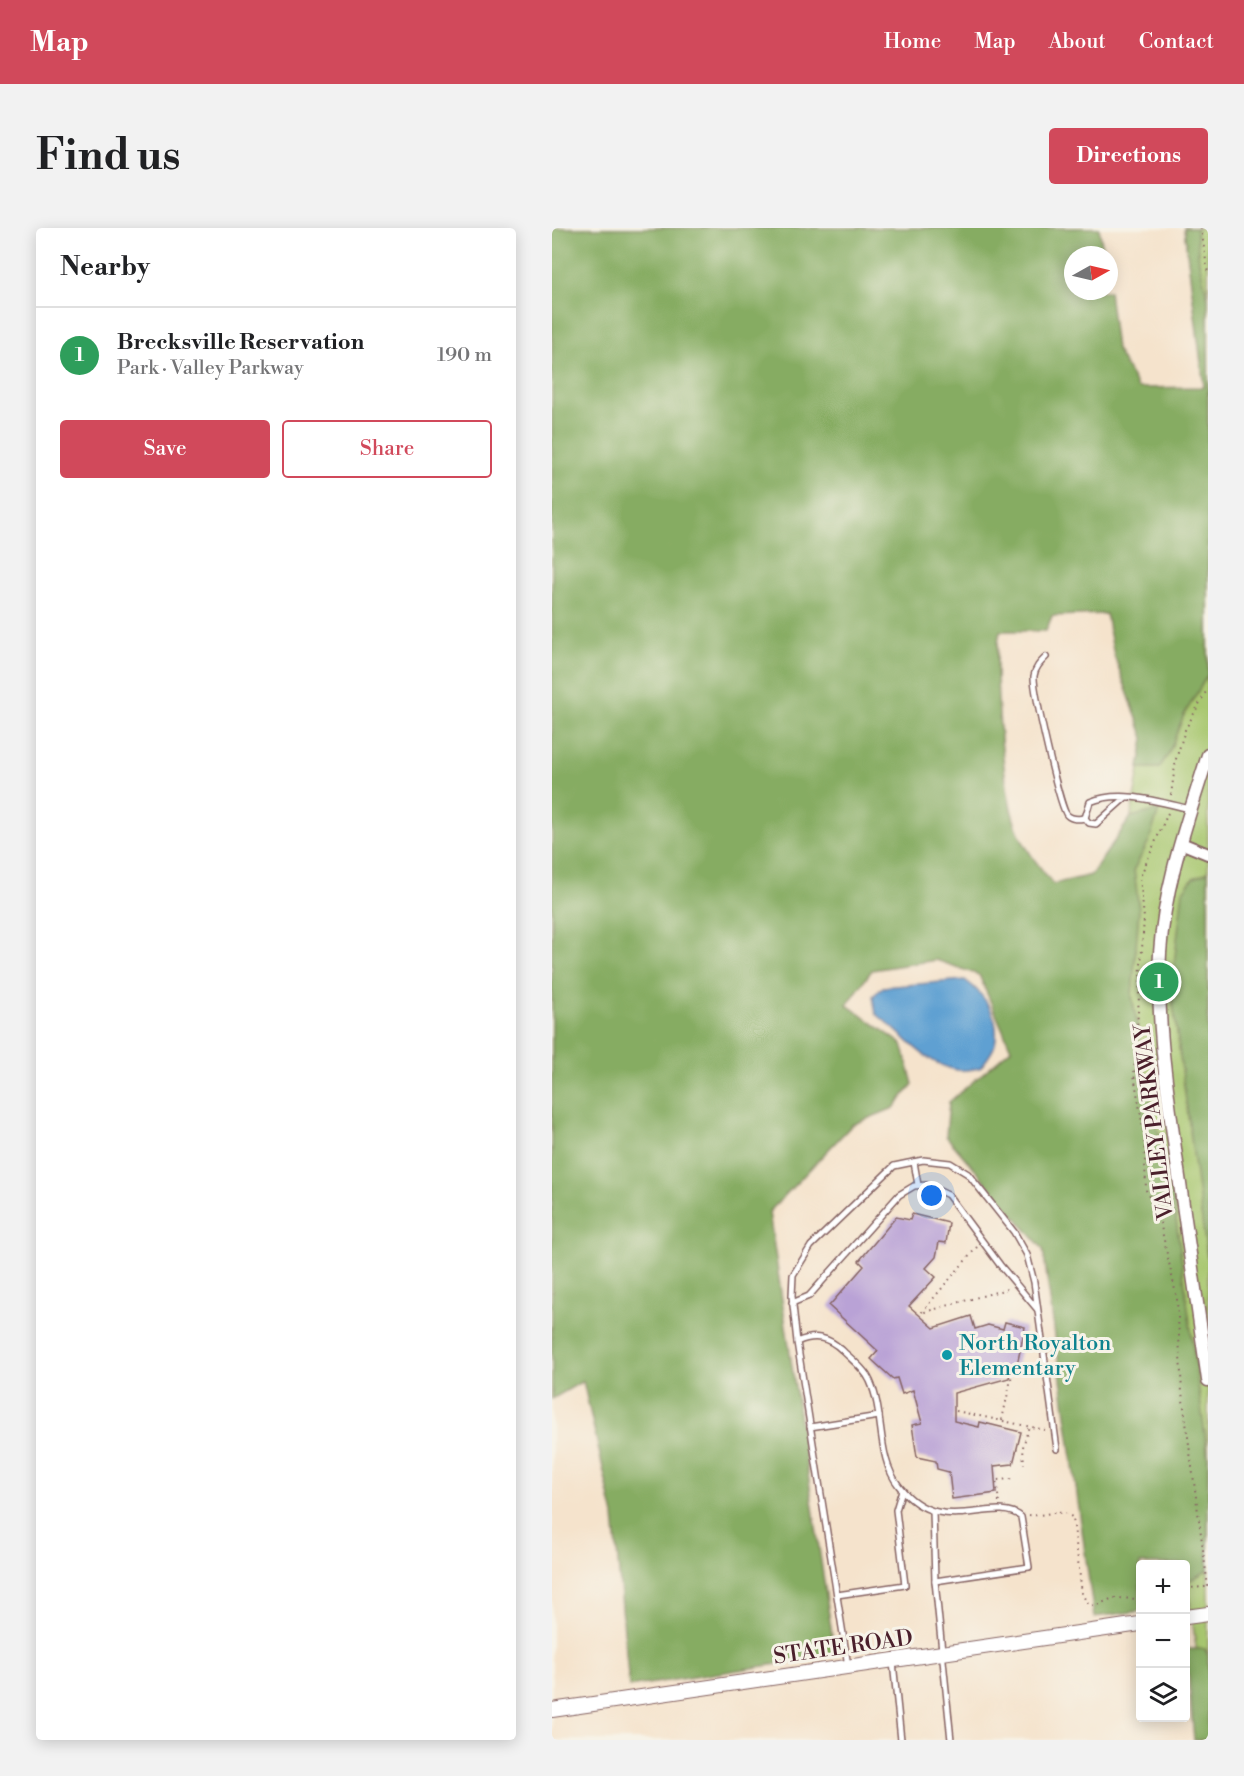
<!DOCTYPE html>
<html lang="en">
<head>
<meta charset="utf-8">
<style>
	:root { --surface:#fff; --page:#f2f2f2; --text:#202124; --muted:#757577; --line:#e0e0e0; --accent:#d1495b }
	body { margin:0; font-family:"Libre Bodoni",serif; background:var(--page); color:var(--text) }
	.controls { position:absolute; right:18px; bottom:18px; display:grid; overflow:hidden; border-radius:6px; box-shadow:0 3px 15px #0003 }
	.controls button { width:54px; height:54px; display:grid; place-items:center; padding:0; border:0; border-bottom:2px solid var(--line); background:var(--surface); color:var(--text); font:30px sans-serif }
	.compass { position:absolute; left:512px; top:18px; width:54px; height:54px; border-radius:50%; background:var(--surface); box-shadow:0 3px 15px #0003; rotate:82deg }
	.you { position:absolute; left:380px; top:968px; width:21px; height:21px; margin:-15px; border:4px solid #fff; border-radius:50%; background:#1a73e8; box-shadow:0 0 0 9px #1a73e833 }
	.badge { display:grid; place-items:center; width:39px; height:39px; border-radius:50%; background:var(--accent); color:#fff; font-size:20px; font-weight:700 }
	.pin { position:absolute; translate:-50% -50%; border:3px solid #fff; box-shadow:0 2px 6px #0006 }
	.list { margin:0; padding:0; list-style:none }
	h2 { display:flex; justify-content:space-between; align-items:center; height:78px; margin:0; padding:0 24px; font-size:26px }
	h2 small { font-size:20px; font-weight:400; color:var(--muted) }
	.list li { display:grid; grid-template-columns:39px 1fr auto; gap:18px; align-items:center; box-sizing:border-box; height:96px; padding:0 24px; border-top:2px solid var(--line) }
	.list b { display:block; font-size:22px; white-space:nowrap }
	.list p { margin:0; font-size:20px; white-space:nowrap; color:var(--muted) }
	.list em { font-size:20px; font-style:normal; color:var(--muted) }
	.actions { display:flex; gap:12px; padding:18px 24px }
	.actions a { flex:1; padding:14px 0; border:2px solid var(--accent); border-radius:6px; text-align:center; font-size:21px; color:var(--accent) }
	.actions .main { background:var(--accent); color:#fff }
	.icon { flex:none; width:33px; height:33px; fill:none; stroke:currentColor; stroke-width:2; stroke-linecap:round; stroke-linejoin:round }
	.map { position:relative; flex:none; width:656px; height:1512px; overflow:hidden; border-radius:6px }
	header { display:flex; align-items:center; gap:36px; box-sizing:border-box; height:84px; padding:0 30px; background:var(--accent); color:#fff }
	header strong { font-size:28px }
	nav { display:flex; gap:33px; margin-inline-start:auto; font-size:21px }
	.intro { display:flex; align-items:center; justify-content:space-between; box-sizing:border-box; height:144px; padding:0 36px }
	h1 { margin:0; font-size:42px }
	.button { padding:15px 27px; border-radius:6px; background:var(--accent); color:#fff; font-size:21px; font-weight:700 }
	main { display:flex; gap:36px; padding:0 36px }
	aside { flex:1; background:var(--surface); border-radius:6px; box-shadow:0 3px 15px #0003 }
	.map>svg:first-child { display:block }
</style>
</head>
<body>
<header>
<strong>Map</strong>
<nav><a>Home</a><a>Map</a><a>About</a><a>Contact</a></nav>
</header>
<div class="intro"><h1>Find us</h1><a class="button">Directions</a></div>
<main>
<aside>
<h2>Nearby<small></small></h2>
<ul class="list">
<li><span class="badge" style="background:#2e9e5b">1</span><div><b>Brecksville Reservation</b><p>Park · Valley Parkway</p></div><em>190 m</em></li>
</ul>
<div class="actions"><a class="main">Save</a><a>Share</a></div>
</aside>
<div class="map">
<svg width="656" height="1512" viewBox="0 0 656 1512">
	<rect width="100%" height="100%" fill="#f7f3e8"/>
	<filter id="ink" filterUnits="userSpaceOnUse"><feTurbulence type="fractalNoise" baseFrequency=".0167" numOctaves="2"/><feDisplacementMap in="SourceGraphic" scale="12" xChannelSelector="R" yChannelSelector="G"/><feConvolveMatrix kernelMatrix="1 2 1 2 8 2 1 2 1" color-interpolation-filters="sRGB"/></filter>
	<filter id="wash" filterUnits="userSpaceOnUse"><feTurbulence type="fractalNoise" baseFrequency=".008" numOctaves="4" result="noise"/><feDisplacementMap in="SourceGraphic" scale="24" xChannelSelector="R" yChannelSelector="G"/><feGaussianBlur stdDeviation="1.35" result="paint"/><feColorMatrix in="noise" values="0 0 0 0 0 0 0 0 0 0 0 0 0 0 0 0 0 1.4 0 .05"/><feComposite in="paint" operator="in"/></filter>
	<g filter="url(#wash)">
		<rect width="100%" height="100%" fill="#f5e3cc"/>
		<path fill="#a8c76f" stroke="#79734d" stroke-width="1.5" d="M 632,0 L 656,0 L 656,1507 L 634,1346 L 566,663 L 653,159 Z"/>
		<g fill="#86ac62" stroke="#686646" stroke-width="1.5">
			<path d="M 0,0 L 547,0 L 552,27 L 521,27 L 521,63 L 557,63 L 564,121 L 586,160 L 652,159 L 632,0 L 644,0 L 647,34 L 656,70 L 656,446 L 632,487 L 616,527 L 607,540 L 587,540 L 592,510 L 562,427 L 554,386 L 500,388 L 494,403 L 448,403 C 440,439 451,562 464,598 C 472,620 487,638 501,656 L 539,647 L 579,589 L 607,582 L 597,613 L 582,641 L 587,682 L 580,768 L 598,871 L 618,946 L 656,1230 L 656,1342 L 635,1354 L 638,1377 L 634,1378 L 634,1336 L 588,1336 L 588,1383 L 542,1389 L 491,1021 L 394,908 L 397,874 L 459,821 L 427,747 L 384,732 L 320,742 L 295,777 L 350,816 L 361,856 L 342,880 L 300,897 L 217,984 L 283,1427 L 77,1459 L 62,1288 L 31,1153 L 0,1171 Z"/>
			<path d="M 656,644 L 656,1037 L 619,761 L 631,663 L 641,650 Z"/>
			<path d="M 634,1421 L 653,1421 L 656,1428 L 656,1512 L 642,1512 Z"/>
		</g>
		<path fill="#5ea0d2" stroke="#54607e" stroke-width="1.5" d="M 413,752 C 433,766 449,791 443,816 C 441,825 433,833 428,840 C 421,841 412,843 405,842 C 371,836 350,804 324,786 L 321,768 L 331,759 Z"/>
		<g id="blocks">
			<path fill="#b9a2d6" d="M 360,986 L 397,995 L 394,1015 L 387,1014 L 384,1029 L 374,1040 L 384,1049 L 357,1078 L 382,1100 L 419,1088 L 423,1101 L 436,1097 L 451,1101 L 453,1094 L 473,1099 L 465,1137 L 460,1136 L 457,1150 L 402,1165 L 402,1193 L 427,1199 L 428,1194 L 469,1204 L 461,1236 L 442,1238 L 444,1265 L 400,1271 L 397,1244 L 385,1241 L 384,1233 L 365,1229 L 360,1197 L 370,1195 L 361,1162 L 350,1166 L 345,1150 L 341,1151 L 319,1131 L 326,1123 L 277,1078 L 312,1038 L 307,1033 L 344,989 L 358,992 Z"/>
		</g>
	</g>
	<g filter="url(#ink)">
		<use href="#blocks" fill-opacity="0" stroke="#866463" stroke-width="1.5"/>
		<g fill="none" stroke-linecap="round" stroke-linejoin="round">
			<defs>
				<g id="service">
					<path d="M 494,429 C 488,435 483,440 482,448 C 481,461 508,581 515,587 C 520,592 527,591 533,590"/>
					<path d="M 573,570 L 544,596 L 537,595 L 533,590 L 538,574 C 568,561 608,574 638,581"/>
					<path d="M 362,934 L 366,957"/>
					<path d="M 240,1075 L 257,1068 L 347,967 L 362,958 L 375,957 L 396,967 L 448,1037 L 485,1081"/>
					<path d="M 245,1114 L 240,1068 L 241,1047 L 259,1018 L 342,938 L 371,932 L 398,935 L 416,946 L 462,1004 L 475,1027 L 482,1054 L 505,1221"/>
					<path d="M 258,1199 L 327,1188"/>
					<path d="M 381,1283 L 383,1353"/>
					<path d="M 285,1367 L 353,1357 L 344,1282 L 350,1262"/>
					<path d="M 341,1434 L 349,1512"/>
					<path d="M 296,1438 L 245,1114 C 263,1106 276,1109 290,1122 C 299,1131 313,1141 318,1153 C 333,1186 324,1229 347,1258 C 388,1312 442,1266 469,1289 L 477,1339 L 383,1353 L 399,1512"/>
				</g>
				<path id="minor" d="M 629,615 L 656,626"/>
				<path id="tertiary" d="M 656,527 C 636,591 612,657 608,725 C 604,793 615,861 624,928 C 635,1003 645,1077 656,1152"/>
				<g id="secondary">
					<path d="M 634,1389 L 656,1386"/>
					<path d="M 0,1482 L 588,1396"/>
				</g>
			</defs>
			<use href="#service" stroke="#866463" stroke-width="8"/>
			<use href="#minor" stroke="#866463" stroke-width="14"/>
			<use href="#tertiary" stroke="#866463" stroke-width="15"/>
			<use href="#secondary" stroke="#866463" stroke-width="16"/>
			<g stroke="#866463" stroke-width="2" stroke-dasharray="1.5 4.5" stroke-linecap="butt">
				<path d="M 649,0 L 656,46"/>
				<path d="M 619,567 L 624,531 L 633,502 L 656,460"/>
				<path d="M 616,585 L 588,649 L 592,690 L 582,847 L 592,906 L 594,962 L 608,994 L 625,1071 L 630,1164 L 656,1359"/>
				<path d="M 425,1019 L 369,1085 L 455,1061"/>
				<path d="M 404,1183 L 493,1202"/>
				<path d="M 450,1192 L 461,1142 L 486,1146"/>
				<path d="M 472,1237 L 471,1219 L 477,1198"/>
				<path d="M 447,1274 L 444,1252 L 463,1251"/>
				<path d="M 477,1287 C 491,1289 509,1279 521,1290 L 530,1366 L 536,1376 L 543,1378 L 561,1370 L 588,1371"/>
				<path d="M 634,1360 L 654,1359"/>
			</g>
			<use href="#service" stroke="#fff" stroke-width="5"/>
			<use href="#minor" stroke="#fff" stroke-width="10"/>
			<use href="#tertiary" stroke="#fff" stroke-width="12"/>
			<use href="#secondary" stroke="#fff" stroke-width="14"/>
		</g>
	</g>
	<circle fill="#0f9aa8" stroke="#f7f3e8" stroke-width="2" cx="395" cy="1127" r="6"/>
	<g text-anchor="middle" stroke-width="6" stroke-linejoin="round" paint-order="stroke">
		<g font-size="22" fill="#4a1f2b" stroke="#f7f3e8">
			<text transform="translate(601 894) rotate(-97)" y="8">VALLEY PARKWAY</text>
			<text transform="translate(291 1418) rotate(-8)" y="8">STATE ROAD</text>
		</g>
		<g font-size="22" fill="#0d838f" stroke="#f7f3e8" text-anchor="start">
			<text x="407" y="1122">North Royalton<tspan x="407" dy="25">Elementary</tspan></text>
		</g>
	</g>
</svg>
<div class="controls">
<button>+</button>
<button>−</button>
<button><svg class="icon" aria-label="layers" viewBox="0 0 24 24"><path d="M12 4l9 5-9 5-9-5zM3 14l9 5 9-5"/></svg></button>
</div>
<svg class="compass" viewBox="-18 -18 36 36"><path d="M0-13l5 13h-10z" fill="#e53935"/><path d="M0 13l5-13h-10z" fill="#757577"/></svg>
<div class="you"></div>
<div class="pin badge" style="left:607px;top:754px;background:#2e9e5b">1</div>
</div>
</main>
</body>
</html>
